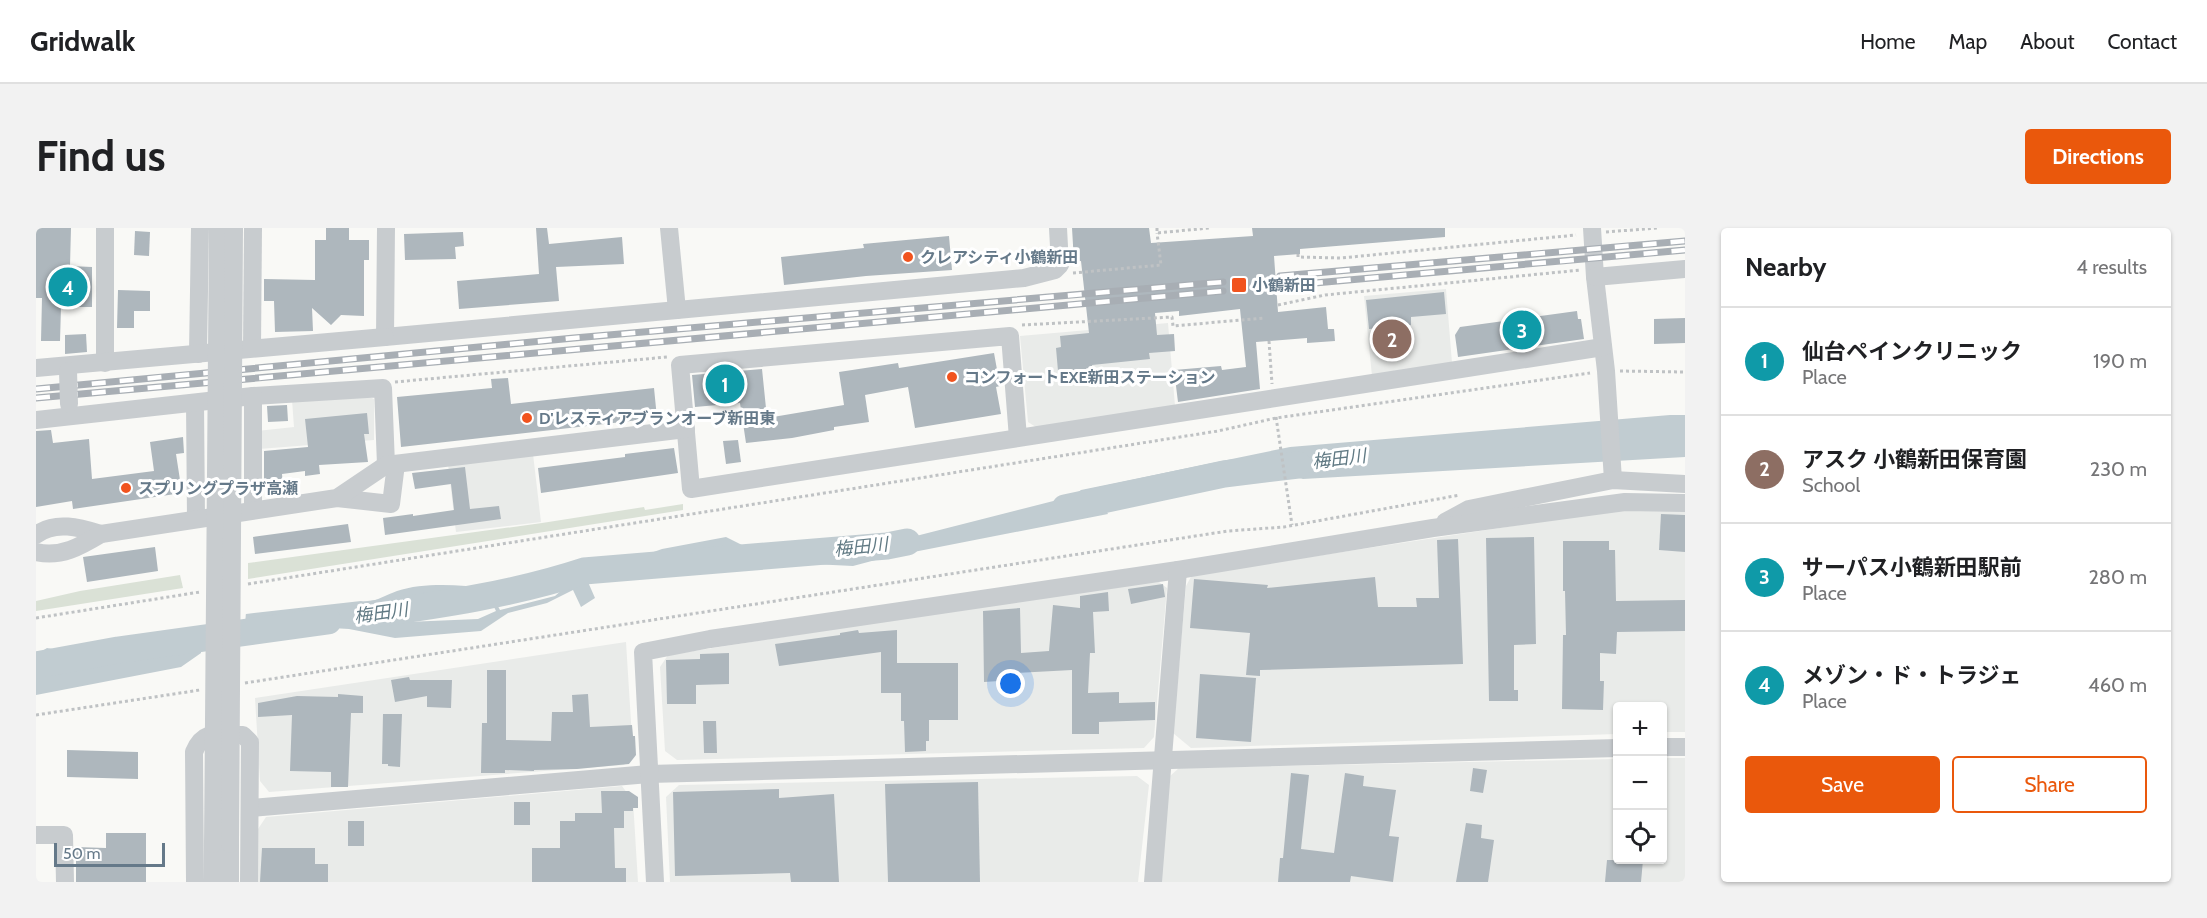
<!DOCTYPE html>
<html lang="en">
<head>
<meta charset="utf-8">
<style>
	:root { --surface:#fff; --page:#f2f2f2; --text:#202124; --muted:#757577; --line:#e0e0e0; --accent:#ea580c }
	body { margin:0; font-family:Cabin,"Noto Sans JP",sans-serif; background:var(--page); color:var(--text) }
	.controls { position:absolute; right:18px; bottom:18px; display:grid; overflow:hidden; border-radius:6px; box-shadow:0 2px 4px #0004 }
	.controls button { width:54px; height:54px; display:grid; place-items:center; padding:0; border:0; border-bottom:2px solid var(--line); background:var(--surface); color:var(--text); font:30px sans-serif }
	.scale { position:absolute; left:18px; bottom:15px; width:111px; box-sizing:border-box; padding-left:6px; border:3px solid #657989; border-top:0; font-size:16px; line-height:21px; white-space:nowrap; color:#657989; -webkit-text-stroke:4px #fff; paint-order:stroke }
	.you { position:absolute; left:975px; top:456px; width:21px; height:21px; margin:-15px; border:4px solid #fff; border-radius:50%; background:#1a73e8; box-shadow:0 0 0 9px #1a73e833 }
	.badge { display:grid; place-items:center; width:39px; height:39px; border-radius:50%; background:var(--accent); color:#fff; font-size:20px; font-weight:700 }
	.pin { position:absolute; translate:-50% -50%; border:3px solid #fff; box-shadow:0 2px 6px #0006 }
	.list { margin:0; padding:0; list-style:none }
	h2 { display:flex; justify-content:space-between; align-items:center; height:78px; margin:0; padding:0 24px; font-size:26px }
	h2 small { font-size:20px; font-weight:400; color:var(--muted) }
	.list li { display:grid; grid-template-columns:39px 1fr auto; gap:18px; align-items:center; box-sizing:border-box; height:108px; padding:0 24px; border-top:2px solid var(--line) }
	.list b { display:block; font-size:22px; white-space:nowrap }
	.list p { margin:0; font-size:20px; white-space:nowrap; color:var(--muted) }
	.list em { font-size:20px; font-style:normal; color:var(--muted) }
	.actions { display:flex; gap:12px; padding:18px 24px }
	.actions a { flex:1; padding:14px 0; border:2px solid var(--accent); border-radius:6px; text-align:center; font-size:21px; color:var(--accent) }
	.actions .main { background:var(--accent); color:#fff }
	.icon { flex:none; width:33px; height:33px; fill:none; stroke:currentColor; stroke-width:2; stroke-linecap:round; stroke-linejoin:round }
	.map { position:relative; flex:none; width:1649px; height:654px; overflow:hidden; border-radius:6px }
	header { display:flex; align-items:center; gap:36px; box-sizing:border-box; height:84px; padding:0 30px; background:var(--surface); border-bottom:2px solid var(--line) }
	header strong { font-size:28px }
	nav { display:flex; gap:33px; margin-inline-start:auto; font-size:21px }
	.intro { display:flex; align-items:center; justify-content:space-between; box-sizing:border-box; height:144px; padding:0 36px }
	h1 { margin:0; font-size:42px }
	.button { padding:15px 27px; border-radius:6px; background:var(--accent); color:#fff; font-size:21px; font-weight:700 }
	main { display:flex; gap:36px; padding:0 36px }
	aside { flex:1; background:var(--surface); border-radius:6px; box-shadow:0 2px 4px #0004 }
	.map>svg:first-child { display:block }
</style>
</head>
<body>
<header>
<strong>Gridwalk</strong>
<nav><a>Home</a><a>Map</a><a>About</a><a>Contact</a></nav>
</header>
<div class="intro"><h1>Find us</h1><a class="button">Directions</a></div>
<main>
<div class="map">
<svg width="1649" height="654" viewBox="0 0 1649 654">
	<rect width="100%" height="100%" fill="#f9f9f6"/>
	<g fill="#e9ebe9">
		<path d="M 1410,61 L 1416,135 L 1336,148 L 1328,68 Z"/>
		<path d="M 1132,95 L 1139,178 L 1003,201 L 992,194 L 984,108 Z"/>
		<path d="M 327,166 L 338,171 L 338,212 L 223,221 L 221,203 L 258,199 L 256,172 Z"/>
		<path d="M 497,226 L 505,294 L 420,304 L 412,236 Z"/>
		<path d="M 1588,281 L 1649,282 L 1649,504 L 1627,504 L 1626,478 L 1582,478 L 1581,506 L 1155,520 L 1137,505 L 1150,358 L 1156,347 Z"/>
		<path d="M 1119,351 L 1131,360 L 1118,509 L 1108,520 L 641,532 L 629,523 L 624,439 L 632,427 Z"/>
		<path d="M 590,414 L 597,526 L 588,537 L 233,564 L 224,553 L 219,470 Z"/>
		<path d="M 1627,530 L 1649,530 L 1649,654 L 1124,654 L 1134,548 L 1143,540 L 1581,531 L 1582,632 L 1626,632 Z"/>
		<path d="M 1101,548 L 1113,557 L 1102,654 L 634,654 L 630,569 L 643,557 Z"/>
		<path d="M 586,558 L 597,573 L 602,654 L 217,654 L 218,607 L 230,589 Z"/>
	</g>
	<g fill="#dae1d6">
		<path d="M 647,276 L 647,282 L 212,351 L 212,335 L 506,295 L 608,279 L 609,282 Z"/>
		<path d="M 144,347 L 147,360 L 0,383 L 0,373 L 44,363 Z"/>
	</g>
	<path fill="#c1ccd1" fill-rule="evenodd" d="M 1634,187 L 1649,187 L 1649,229 L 1267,251 L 1208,237 L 1061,265 L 1072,286 L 847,330 L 817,338 L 698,332 L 657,326 L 607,337 L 591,349 L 552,354 L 559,370 L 545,379 L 537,362 L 511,375 L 472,385 L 445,403 L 359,410 L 313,401 L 208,395 L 145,439 L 0,467 L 0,427 L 11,420 L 28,423 L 22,432 L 84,430 L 210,386 L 325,373 C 336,376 350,367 361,363 C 388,354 424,357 452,360 L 464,382 L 519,368 L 536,353 L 626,321 L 690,309 L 730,329 L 829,321 L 1037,268 L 1045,262 L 1254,219 ZM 404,364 L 451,365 L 460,383 L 442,391 L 371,394 L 362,384 Z"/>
	<path fill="#f9f9f6" d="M 210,383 L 209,398 L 165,429 L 165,397 Z"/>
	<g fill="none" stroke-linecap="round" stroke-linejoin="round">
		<g stroke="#c1ccd1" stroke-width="27">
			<path d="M 1029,280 L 1188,246 L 1262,237"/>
			<path d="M 330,387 C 404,377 478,366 548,343 L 851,318 L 871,314"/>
			<path d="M 0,437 L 82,422 L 292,393"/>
		</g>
	</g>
	<g fill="#aeb7bd">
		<path d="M 0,0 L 35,0 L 34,38 L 56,39 L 56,79 L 25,79 L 24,113 L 5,113 L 6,70 L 0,70 Z"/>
		<path d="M 290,0 L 313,0 L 313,12 L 333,12 L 333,32 L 328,32 L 328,88 L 305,87 L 295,97 L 276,80 L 277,103 L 239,104 L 238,73 L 228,73 L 228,51 L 279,52 L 279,12 L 290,12 Z"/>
		<path d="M 500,0 L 511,0 L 513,16 L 586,9 L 588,36 L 520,39 L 523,73 L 423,81 L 421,53 L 503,46 Z"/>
		<path d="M 1036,0 L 1113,0 L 1115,15 L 1217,8 L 1216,0 L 1409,0 L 1409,9 L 1264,21 L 1264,26 L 1238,28 L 1242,84 L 1290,79 L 1292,101 L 1298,101 L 1299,113 L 1271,115 L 1271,110 L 1220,114 L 1224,161 L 1142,174 L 1138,142 L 1185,138 L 1186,142 L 1210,139 L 1204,81 L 1143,88 L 1143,83 L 1119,85 L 1121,107 L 1138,106 L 1139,123 L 1113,125 L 1114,131 L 1056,137 L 1057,150 L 1028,153 L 1027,143 L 1022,143 L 1020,120 L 1025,119 L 1024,108 L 1053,105 L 1045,33 L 1038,34 Z"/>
		<path d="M 99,3 L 114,4 L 113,28 L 98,27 Z"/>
		<path d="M 427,4 L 428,18 L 419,19 L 420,31 L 369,32 L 368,6 Z"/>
		<path d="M 913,8 L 916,42 L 830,48 L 748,57 L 745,29 L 828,20 L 827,16 Z"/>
		<path d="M 82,62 L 114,63 L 114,83 L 98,83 L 98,100 L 81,100 Z"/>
		<path d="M 1408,64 L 1410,86 L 1375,89 L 1375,97 L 1333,101 L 1330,72 Z"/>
		<path d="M 1541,83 L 1542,91 L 1545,91 L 1548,111 L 1422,129 L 1419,107 L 1424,99 Z"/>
		<path d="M 1649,90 L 1649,115 L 1618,116 L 1618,91 Z"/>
		<path d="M 50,106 L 51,124 L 29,126 L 29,107 Z"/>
		<path d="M 958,125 L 964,158 L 960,159 L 965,186 L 879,200 L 872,159 L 829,167 L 833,194 L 798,199 L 798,202 L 756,210 L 710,215 L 704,175 L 659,179 L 656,147 L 726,141 L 731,190 L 808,177 L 803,144 L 862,135 L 863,140 Z"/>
		<path d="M 472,150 L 475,176 L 618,160 L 621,190 L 365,219 L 361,169 L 456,160 L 455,151 Z"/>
		<path d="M 251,177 L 252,193 L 232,194 L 231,178 Z"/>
		<path d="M 331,185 L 333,206 L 328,206 L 332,234 L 283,237 L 284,246 L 269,248 L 269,243 L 246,246 L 247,258 L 228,259 L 228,223 L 272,219 L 269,191 Z"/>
		<path d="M 15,202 L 17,215 L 53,211 L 56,251 L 118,243 L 114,214 L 147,209 L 148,225 L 140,226 L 146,265 L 37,281 L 36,273 L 0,279 L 0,203 Z"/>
		<path d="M 702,212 L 705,234 L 690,236 L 687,213 Z"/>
		<path d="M 638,220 L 642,245 L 505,265 L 502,240 L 589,229 L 589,226 Z"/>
		<path d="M 429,239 L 434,281 L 463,278 L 465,291 L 349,307 L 347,290 L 377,286 L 377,288 L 418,282 L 415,256 L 379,261 L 376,245 Z"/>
		<path d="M 1625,286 L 1649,287 L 1649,324 L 1623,322 Z"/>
		<path d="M 312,296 L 315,314 L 219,326 L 217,309 Z"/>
		<path d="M 1498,309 L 1500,416 L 1478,417 L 1478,462 L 1482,462 L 1482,473 L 1453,473 L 1450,310 Z"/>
		<path d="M 1422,311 L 1427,436 L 1224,442 L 1224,448 L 1210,447 L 1214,405 L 1154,400 L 1158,351 L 1232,357 L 1231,360 L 1339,349 L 1342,379 L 1381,379 L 1380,370 L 1403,370 L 1401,312 Z"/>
		<path d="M 1527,313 L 1573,313 L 1573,322 L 1579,322 L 1580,373 L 1649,372 L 1649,403 L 1581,404 L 1580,426 L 1564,425 L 1564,453 L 1568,453 L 1567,482 L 1526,481 L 1527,407 L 1530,407 L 1529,363 L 1527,363 Z"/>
		<path d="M 119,319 L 122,343 L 51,354 L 47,329 Z"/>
		<path d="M 1127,356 L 1129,369 L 1095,376 L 1092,361 Z"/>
		<path d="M 1072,364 L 1073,383 L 1057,384 L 1059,425 L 1054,425 L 1052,465 L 1083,464 L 1083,475 L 1119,474 L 1119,492 L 1063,494 L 1063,506 L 1036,506 L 1036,442 L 963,446 L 963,453 L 948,454 L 947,383 L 984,380 L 985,425 L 1013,423 L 1017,377 L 1044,380 L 1044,368 Z"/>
		<path d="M 822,402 L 823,405 L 861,402 L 861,435 L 922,435 L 922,492 L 893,492 L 893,513 L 890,513 L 890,523 L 869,524 L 868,493 L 865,493 L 865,465 L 845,465 L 845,424 L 743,438 L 739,416 L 804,407 L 804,405 Z"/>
		<path d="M 693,425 L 693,456 L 660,457 L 660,476 L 631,476 L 630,432 L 664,431 L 664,426 Z"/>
		<path d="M 451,442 L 470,442 L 470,512 L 515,513 L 516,484 L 537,484 L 536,467 L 552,466 L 554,499 L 596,497 L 597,508 L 599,508 L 600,527 L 593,536 L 541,541 L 498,542 L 498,543 L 469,542 L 469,545 L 445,545 L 446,495 L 451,495 Z"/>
		<path d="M 1164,446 L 1220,450 L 1215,514 L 1160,510 Z"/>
		<path d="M 373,449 L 374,452 L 416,452 L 415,480 L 391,479 L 391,468 L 359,474 L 355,452 Z"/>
		<path d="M 302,466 L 327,468 L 327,485 L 315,485 L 312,559 L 295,559 L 295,544 L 254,543 L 256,487 L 222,489 L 222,475 L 261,468 L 302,469 Z"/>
		<path d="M 347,486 L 366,486 L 364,539 L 352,538 L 352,536 L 346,536 Z"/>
		<path d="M 667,493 L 680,493 L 681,525 L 668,525 Z"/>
		<path d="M 31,522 L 102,524 L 102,551 L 31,549 Z"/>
		<path d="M 1437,540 L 1451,542 L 1447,565 L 1434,563 Z"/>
		<path d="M 1255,545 L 1273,547 L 1265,621 L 1298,625 L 1309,545 L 1328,548 L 1327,558 L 1360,562 L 1353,608 L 1363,609 L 1357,654 L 1315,648 L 1314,654 L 1242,654 L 1244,630 L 1247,630 Z"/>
		<path d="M 942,554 L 944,654 L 852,654 L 849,556 Z"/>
		<path d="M 743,561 L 743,570 L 798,566 L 803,654 L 755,654 L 754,645 L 639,648 L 637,564 Z"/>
		<path d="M 565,563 L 593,563 L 602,569 L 602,580 L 597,580 L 597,583 L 588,583 L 588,600 L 578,600 L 579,640 L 590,640 L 590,654 L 496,654 L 496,620 L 524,620 L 524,593 L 539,593 L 539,585 L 566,585 Z"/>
		<rect x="478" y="574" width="16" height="23"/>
		<rect x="312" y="593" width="16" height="25"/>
		<path d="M 1430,595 L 1446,597 L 1445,610 L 1458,612 L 1452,654 L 1420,654 Z"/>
		<path d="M 70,605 L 110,605 L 110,654 L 40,654 L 40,619 L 70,620 Z"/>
		<path d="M 226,620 L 279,620 L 279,636 L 292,636 L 292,654 L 224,654 Z"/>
		<path d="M 1571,632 L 1607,632 L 1605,654 L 1569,654 Z"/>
	</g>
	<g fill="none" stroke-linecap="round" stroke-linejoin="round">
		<g stroke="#bfc2c4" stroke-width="3" stroke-dasharray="3 3" stroke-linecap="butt">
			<path d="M 1121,0 L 1121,5 L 1173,0"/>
			<path d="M 1570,4 L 1622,0"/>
			<path d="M 1262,26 L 1262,29 L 1305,30 L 1540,7"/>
			<path d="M 1037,45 L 1125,37 L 1121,5"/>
			<path d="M 1242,77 L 1289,67 L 1545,42"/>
			<path d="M 986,97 L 1136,89 L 1137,98 L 1228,90"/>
			<path d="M 1233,113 L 1236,156"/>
			<path d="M 1584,143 L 1649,144"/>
			<path d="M 359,154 L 631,129"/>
			<path d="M 1240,189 L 1256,297"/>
			<path d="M 212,356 L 1182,203 L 1240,190 L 1554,145"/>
			<path d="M 0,390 L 164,364"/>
			<path d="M 209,455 L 1192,303 L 1248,299 L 1424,267"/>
			<path d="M 0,487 L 164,462"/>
		</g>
		<g stroke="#c8cccf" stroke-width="18">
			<path d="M 69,0 L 69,135"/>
			<path d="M 350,0 L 349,109 L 988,50 L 1019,42 L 1024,37 L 1022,0"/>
			<path d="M 633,0 L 641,82"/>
			<path d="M 1556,0 L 1559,49 L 1570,143 L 1577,252"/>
			<path d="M 1559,49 L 1649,41"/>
			<path d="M 216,120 L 217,0"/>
			<path d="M 162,126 L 164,0"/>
			<path d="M 0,140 L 349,109"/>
			<path d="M 159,175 L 160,291"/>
			<path d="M 0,192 L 217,168 L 347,160 L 350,237"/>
			<path d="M 982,210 L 974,108 L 644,137 L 655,261 C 959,214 1263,166 1567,119"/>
			<path d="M 301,270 L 355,276 L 360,236"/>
			<path d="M 217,282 L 217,168"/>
			<path d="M 1409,294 L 1433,281 L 1577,252 L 1649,256"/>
			<path d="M 0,307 C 19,292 45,300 65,306"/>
			<path d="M 0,324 C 25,330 45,318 65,306 L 301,270 L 350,237 L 650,201"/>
			<path d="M 1626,519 L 1649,519"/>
			<path d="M 214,580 L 613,546 L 1582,520"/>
			<path d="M 0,607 L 28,607 L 29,654"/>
			<path d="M 159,654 L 158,524 C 168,500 184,507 207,507 L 214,514 L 213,654"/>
			<path d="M 177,654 L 177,616"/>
			<path d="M 194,654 L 194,616"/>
			<path d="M 619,654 L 607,424 L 674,411 L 1142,342 L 1397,300 L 1589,274 L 1649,275"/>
			<path d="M 1117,654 L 1142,342"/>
		</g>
		<defs>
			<g id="rail">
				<path d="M 1244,48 L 1649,13"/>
				<path d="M 1245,58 L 1649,22"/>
				<path d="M 0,161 L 538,110 L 1187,54"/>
				<path d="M 0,170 L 1187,63"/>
			</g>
		</defs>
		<use href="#rail" stroke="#a8aeb4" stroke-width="7"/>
		<use href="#rail" stroke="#fff" stroke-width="4.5" stroke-dasharray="14" stroke-linecap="butt"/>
		<g stroke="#c8cccf" stroke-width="18">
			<path d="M 32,143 L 33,176"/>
			<path d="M 177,616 L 182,0"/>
			<path d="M 194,616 L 198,0"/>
		</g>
	</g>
	<g fill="#f1531e" stroke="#fff" stroke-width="2">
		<circle cx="872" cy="29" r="6"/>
		<rect x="1195" y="49" width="16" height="16" rx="3"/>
		<circle cx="916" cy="149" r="6"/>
		<circle cx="491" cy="190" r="6"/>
		<circle cx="90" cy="260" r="6"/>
	</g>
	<g text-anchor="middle" stroke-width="6" stroke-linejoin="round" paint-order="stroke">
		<g font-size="16" font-weight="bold" fill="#657989" stroke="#fff" text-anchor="start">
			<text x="884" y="35">クレアシティ小鶴新田</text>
			<text x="1216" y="63">小鶴新田</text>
			<text x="928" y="155">コンフォートEXE新田ステーション</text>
			<text x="503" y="196">D'レスティアブランオーブ新田東</text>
			<text x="102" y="266">スプリングプラザ高瀬</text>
		</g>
		<g font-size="18" font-style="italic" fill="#617a84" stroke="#fff">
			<text transform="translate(1303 231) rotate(-7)" y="6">梅田川</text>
			<text transform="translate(825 319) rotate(-6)" y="6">梅田川</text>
			<text transform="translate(345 385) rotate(-8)" y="6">梅田川</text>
		</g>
	</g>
</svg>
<div class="controls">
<button>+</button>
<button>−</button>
<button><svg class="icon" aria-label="locate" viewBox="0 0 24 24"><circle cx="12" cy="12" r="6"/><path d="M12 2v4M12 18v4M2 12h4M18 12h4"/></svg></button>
</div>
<div class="scale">50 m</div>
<div class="you"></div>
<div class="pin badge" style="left:689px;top:156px;background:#0f9aa8">1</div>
<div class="pin badge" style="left:1356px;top:111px;background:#8d6e63">2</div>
<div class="pin badge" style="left:1486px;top:102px;background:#0f9aa8">3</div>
<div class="pin badge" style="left:32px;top:59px;background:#0f9aa8">4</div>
</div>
<aside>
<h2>Nearby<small>4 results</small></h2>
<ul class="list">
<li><span class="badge" style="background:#0f9aa8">1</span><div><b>仙台ペインクリニック</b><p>Place</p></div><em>190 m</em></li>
<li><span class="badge" style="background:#8d6e63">2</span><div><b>アスク 小鶴新田保育園</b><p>School</p></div><em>230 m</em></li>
<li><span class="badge" style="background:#0f9aa8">3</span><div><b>サーパス小鶴新田駅前</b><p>Place</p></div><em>280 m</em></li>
<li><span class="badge" style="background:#0f9aa8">4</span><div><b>メゾン・ド・トラジェ</b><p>Place</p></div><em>460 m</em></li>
</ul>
<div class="actions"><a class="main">Save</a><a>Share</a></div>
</aside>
</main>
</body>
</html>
